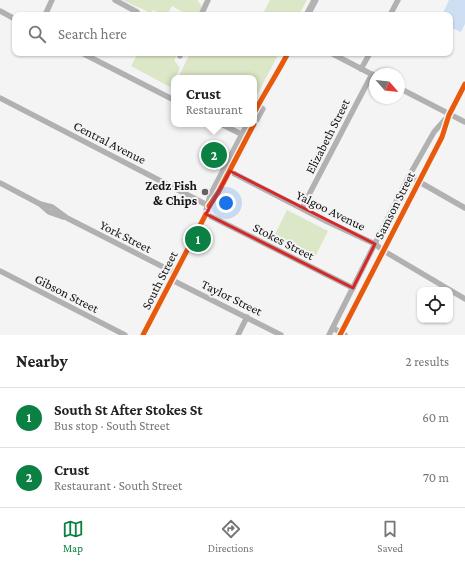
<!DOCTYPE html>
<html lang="en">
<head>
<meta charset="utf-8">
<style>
	:root { --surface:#fff; --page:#f2f2f2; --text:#222; --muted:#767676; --line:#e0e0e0; --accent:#0b8043 }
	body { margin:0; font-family:"Crimson Pro",serif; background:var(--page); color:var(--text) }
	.controls { position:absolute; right:12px; bottom:12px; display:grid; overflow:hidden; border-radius:8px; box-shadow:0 1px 3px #0004 }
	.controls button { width:36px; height:36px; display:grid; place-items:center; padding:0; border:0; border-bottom:1px solid var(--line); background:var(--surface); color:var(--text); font:20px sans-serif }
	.compass { position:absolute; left:369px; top:68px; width:36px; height:36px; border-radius:50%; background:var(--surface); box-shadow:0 1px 3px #0004; rotate:118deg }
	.you { position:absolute; left:226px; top:203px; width:14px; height:14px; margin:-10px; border:3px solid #fff; border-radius:50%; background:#1a73e8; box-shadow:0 0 0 6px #1a73e833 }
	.badge { display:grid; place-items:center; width:26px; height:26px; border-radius:50%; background:var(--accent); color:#fff; font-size:13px; font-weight:700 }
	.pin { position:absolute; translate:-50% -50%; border:2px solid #fff; box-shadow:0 1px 4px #0006 }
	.popup { position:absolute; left:171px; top:75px; width:86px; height:52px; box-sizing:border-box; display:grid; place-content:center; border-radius:8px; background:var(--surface); filter:drop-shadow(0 1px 3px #0005); font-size:13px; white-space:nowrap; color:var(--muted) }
	.popup b { font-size:15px; color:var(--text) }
	.popup::after { content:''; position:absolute; left:50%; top:100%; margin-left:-8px; border:8px solid transparent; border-top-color:var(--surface) }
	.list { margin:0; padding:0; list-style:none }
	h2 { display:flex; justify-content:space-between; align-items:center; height:52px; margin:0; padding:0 16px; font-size:17px }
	h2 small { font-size:13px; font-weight:400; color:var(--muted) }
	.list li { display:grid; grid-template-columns:26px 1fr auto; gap:12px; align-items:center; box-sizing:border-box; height:60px; padding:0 16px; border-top:1px solid var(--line) }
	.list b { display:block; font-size:15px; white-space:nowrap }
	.list p { margin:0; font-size:13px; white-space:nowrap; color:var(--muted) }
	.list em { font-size:13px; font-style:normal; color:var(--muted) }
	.icon { flex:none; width:22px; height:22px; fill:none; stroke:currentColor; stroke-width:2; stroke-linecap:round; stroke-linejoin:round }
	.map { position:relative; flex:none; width:465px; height:335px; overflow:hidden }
	.search { position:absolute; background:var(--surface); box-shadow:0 1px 3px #0004; left:12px; right:12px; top:12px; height:44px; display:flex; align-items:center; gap:10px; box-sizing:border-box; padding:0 14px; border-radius:8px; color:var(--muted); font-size:15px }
	.sheet { height:172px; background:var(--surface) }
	nav { display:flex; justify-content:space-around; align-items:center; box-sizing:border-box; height:56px; border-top:1px solid var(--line); background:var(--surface); font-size:11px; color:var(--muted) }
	nav a { display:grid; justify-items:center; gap:2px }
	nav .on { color:var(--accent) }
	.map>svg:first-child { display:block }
</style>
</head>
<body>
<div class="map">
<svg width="465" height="335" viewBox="0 0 465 335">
	<rect width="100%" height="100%" fill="#f4f4f5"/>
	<g fill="#dbe7c7">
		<path d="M 123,0 L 197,0 L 201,5 L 201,9 L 198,15 L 188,15 L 172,6 L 167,15 L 163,15 L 153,10 L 150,13 C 141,8 132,5 123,0 Z"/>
		<path d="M 270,0 L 307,0 L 299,15 L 262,15 Z"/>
		<path d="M 138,53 L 178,53 L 174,60 L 180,68 L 170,87 L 131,66 Z"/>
		<path d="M 190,53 L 279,53 L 254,101 L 254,78 L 178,78 Z"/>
		<path d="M 287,210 L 328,231 L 314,259 L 273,238 Z"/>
	</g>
	<path fill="#cedef3" d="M 449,0 L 465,0 L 465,24 L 461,32 L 450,27 L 450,15 L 442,15 Z"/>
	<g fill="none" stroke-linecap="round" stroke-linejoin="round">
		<g stroke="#b2b1b1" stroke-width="5.5">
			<path d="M 115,0 L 137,12"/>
			<path d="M 0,11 L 15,19"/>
			<path d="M 45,15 L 52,0"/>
			<path d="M 201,15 L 208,0"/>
			<path d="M 390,15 L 398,0"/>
			<path d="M 82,53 L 174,100"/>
			<path d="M 331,53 L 375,76"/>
			<path d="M 180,56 L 181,53"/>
			<path d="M 361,69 L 370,53"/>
			<path d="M 399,88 L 465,122"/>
			<path d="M 0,98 L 209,206"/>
			<path d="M 221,124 L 247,137"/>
			<path d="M 227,170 L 326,221 L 375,244 L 384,251 L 465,299"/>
			<path d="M 409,176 L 465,208"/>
			<path d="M 0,183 L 40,204 L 49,212 L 63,217"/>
			<path d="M 40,204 L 52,207 L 67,218 L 175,273"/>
			<path d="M 302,208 L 372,74"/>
			<path d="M 206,214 L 353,288"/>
			<path d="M 0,271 L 125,335"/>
			<path d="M 172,280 L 281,335"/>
			<path d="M 333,328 L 345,335"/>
			<path d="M 238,335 L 247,317"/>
			<path d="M 329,335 L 409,176 L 434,132 L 448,116"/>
			<path d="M 340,335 L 442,137 L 449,115 L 465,84"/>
		</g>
		<g stroke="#b4b3b4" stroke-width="7">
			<path d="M 307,15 L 315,0"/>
			<path d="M 254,113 C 265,92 277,74 288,53"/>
			<path d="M 254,123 L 262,109"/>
			<path d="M 210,204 L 218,193 L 244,143"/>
			<path d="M 143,335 L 206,214 L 211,195 L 248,124"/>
		</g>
		<defs>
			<g id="cycleway">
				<path d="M 254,113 C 265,92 277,74 288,53"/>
				<path d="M 209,206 L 218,193 L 254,124"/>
				<path d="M 143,335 L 206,214"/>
				<path d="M 340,335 L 442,137 L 449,115 L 465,84"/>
			</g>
		</defs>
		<use href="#cycleway" stroke="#f4f4f5" stroke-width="8"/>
		<use href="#cycleway" stroke="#e8590c" stroke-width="5"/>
	</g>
	<path fill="none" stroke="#d62828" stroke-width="3" stroke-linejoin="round" d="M 230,171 L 375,244 L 353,288 L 206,214 Z"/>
	<circle fill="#626263" stroke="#f4f4f5" stroke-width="1.5" cx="205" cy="192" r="4"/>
	<g text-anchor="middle" stroke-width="4" stroke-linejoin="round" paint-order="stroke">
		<g font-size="13" fill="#131314" stroke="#f4f4f5">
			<text transform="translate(327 136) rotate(-63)" y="5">Elizabeth Street</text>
			<text transform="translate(110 142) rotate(27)" y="5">Central Avenue</text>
			<text transform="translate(394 205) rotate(-63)" y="5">Samson Street</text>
			<text transform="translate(331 210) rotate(26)" y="5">Yalgoo Avenue</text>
			<text transform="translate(126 236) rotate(27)" y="5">York Street</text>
			<text transform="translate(284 241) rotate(27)" y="5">Stokes Street</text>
			<text transform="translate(159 280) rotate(-63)" y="5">South Street</text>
			<text transform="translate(67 293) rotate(27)" y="5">Gibson Street</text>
			<text transform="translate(232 297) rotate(26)" y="5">Taylor Street</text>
		</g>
		<g font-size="13" font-weight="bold" fill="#131314" stroke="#f4f4f5" text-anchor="end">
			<text x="197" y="190">Zedz Fish<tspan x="197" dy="15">&amp; Chips</tspan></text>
		</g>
	</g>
</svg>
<div class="controls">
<button><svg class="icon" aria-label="locate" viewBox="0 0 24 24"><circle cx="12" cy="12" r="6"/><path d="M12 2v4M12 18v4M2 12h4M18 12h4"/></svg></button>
</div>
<svg class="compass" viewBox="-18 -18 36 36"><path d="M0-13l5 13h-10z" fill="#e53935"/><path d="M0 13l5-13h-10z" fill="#767676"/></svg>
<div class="you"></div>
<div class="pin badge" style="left:198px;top:239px">1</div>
<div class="pin badge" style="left:214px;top:155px">2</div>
<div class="popup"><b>Crust</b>Restaurant</div>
<div class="search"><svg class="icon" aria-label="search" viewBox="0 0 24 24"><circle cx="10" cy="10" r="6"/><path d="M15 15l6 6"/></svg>Search here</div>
</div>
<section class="sheet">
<h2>Nearby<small>2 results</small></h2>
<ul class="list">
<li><span class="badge">1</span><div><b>South St After Stokes St</b><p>Bus stop · South Street</p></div><em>60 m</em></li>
<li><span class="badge">2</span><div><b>Crust</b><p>Restaurant · South Street</p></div><em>70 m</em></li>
</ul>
</section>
<nav>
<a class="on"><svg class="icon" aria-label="map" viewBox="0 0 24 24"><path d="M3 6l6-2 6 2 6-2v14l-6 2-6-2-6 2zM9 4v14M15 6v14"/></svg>Map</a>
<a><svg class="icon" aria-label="directions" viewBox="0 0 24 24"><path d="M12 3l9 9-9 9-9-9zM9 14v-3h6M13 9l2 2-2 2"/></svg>Directions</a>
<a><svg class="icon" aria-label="saved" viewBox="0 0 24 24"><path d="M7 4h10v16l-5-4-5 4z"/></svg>Saved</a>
</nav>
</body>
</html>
